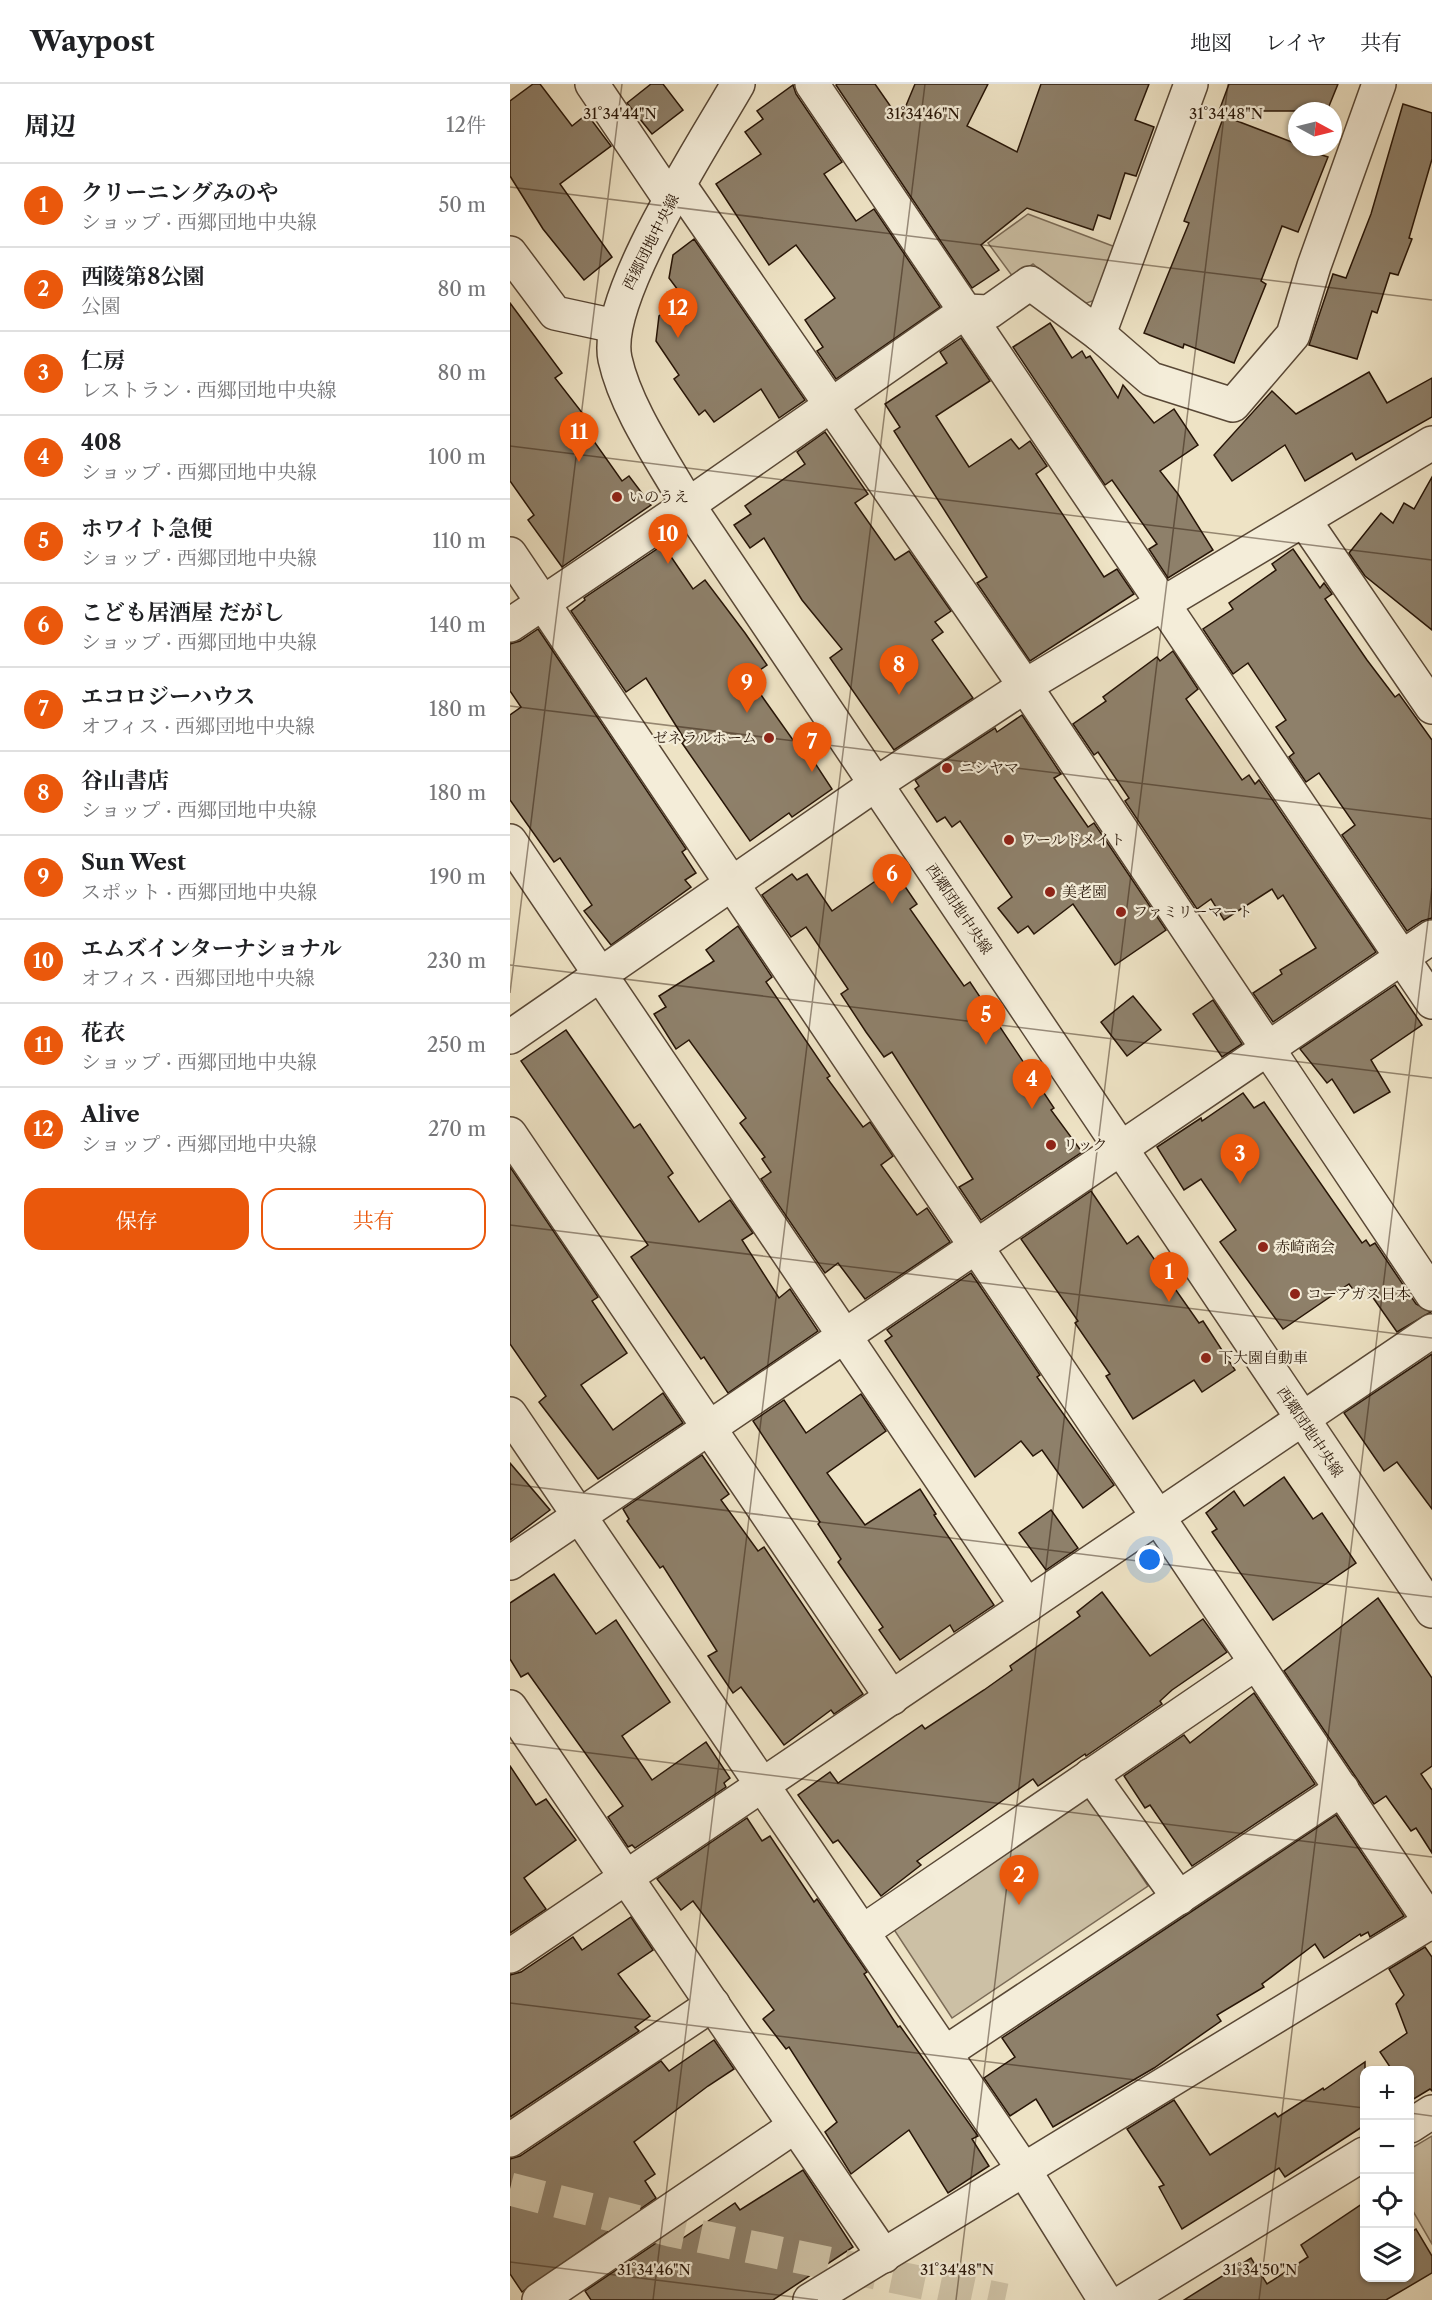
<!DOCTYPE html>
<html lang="ja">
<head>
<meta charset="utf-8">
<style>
	:root { --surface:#fff; --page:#f6f6f6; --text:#202124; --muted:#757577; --line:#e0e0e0; --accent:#ea580c }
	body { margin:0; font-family:"Libre Caslon Text","Noto Serif JP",serif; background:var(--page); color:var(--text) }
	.controls { position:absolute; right:18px; bottom:18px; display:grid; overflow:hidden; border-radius:12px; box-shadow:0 2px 4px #0004 }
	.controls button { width:54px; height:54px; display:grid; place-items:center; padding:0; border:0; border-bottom:2px solid var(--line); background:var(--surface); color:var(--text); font:30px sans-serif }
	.compass { position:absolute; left:778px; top:18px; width:54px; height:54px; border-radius:50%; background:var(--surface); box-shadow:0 2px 4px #0004; rotate:97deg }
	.you { position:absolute; left:640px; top:1476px; width:21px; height:21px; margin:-15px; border:4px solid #fff; border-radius:50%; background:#1a73e8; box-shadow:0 0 0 9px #1a73e833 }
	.badge { display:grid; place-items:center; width:39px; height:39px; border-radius:50%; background:var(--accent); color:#fff; font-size:20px; font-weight:700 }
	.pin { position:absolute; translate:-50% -50px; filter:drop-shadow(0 2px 3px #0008) }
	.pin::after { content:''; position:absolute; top:32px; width:21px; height:18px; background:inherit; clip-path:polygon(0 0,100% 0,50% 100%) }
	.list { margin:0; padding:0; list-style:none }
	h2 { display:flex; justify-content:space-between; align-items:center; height:78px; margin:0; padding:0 24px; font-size:26px }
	h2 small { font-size:20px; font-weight:400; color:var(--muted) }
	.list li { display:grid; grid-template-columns:39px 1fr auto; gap:18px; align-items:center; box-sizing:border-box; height:84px; padding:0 24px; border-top:2px solid var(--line) }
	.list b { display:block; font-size:22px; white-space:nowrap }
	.list p { margin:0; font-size:20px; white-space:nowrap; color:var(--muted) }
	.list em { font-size:20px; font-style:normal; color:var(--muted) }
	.actions { display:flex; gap:12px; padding:18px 24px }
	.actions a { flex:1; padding:14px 0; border:2px solid var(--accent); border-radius:18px; text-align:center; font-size:21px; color:var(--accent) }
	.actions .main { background:var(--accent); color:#fff }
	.icon { flex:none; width:33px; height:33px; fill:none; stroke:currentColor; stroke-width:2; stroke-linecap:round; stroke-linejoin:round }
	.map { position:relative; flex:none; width:922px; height:2216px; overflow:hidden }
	header { display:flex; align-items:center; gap:36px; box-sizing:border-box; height:84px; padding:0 30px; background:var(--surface); border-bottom:2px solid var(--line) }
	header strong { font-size:28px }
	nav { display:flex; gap:33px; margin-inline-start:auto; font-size:21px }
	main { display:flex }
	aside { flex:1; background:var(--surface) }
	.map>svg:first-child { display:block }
</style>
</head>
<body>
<header>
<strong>Waypost</strong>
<nav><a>地図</a><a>レイヤ</a><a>共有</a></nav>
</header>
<main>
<aside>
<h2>周辺<small>12件</small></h2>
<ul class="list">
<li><span class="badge">1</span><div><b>クリーニングみのや</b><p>ショップ · 西郷団地中央線</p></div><em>50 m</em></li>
<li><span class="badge">2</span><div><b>西陵第8公園</b><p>公園</p></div><em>80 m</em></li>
<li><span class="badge">3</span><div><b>仁房</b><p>レストラン · 西郷団地中央線</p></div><em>80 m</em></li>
<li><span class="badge">4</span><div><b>408</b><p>ショップ · 西郷団地中央線</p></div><em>100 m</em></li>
<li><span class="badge">5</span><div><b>ホワイト急便</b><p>ショップ · 西郷団地中央線</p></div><em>110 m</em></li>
<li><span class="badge">6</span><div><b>こども居酒屋 だがし</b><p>ショップ · 西郷団地中央線</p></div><em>140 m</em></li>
<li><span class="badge">7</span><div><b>エコロジーハウス</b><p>オフィス · 西郷団地中央線</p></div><em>180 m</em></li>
<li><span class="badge">8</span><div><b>谷山書店</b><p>ショップ · 西郷団地中央線</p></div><em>180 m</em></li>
<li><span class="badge">9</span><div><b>Sun West</b><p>スポット · 西郷団地中央線</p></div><em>190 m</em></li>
<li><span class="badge">10</span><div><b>エムズインターナショナル</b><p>オフィス · 西郷団地中央線</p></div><em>230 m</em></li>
<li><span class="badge">11</span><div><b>花衣</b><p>ショップ · 西郷団地中央線</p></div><em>250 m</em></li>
<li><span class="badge">12</span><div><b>Alive</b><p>ショップ · 西郷団地中央線</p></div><em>270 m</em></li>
</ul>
<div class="actions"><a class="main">保存</a><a>共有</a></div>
</aside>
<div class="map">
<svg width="922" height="2216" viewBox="0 0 922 2216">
	<rect width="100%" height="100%" fill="#eee3c5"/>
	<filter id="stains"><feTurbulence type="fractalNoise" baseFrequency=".00333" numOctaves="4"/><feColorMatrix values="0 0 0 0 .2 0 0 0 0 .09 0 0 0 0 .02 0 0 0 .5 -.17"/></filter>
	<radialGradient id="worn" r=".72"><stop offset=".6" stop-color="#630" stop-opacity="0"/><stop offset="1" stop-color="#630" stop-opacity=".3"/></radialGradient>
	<g fill="#ccc0a5" stroke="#7a6a56" stroke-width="1.5">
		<path d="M 518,130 L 608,164 L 591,214 L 571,221 L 523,180 L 503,193 L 478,159 Z"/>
		<path d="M 575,1708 L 638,1802 L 442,1934 L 381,1841 Z"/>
		<path d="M 922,2052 L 922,2160 L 900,2122 L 900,2065 Z"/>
	</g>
	<g fill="#8e806a" stroke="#271507" stroke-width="1.5">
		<path d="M 23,0 L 30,0 L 62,42 L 77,30 L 101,62 L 50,100 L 102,173 L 74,196 L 33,145 L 0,92 L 0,17 Z"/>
		<path d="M 141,0 L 153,0 L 173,26 L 142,50 L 117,19 Z"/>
		<path d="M 327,0 L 365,0 L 390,36 L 405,0 L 478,0 L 457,42 L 507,68 L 531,0 L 639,0 L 625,36 L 644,43 L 626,92 L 615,89 L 600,135 L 588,131 L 583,146 L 517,124 L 471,161 L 489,186 L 462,204 L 326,1 Z"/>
		<path d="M 719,0 L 828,0 L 817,27 L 709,27 Z"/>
		<path d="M 283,1 L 286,10 L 332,78 L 314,90 L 346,137 L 364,125 L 430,223 L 326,295 L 307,267 L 313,263 L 295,236 L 325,214 L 286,161 L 259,181 L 206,100 L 251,70 L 235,48 L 253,35 L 247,27 Z"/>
		<path d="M 893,20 L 922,29 L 922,75 L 899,154 L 902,155 L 888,191 L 880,189 L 867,229 L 862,227 L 847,275 L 799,261 L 823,190 L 836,194 L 861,130 Z"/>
		<path d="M 714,32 L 787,60 L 787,63 L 818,73 L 788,148 L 772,142 L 751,197 L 756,200 L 724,279 L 674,260 L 673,264 L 634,249 L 679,139 L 674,137 Z"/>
		<path d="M 184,155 L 295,316 L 269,334 L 251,305 L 204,338 L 195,326 L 189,331 L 164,295 L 169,291 L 146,257 L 149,232 L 174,214 L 159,194 L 163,171 Z"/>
		<path d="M 0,219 L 52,289 L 45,294 L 77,335 L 71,339 L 112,397 L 119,392 L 141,421 L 52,483 L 18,436 L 24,431 L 0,397 Z"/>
		<path d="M 540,239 L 562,274 L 572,267 L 576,274 L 580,272 L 608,314 L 613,301 L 644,339 L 664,325 L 688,361 L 650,387 L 668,410 L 703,466 L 658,494 L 639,465 L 647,460 L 602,396 L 595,401 L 503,263 Z"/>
		<path d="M 451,254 L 480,297 L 426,332 L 459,383 L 501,355 L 509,365 L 520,357 L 537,382 L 526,390 L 594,493 L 607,485 L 624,510 L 520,577 L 467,499 L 477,493 L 384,347 L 390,343 L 375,320 L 437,279 L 430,268 Z"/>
		<path d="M 859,288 L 877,319 L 922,294 L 922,333 L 846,376 L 842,369 L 795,397 L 775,361 L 722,397 L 704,371 L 762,307 L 786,330 Z"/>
		<path d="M 315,348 L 358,410 L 345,419 L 385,476 L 399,467 L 441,527 L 425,538 L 433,548 L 422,556 L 463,614 L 384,666 L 320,574 L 332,565 L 292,516 L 254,454 L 240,464 L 224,441 L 241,430 L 235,422 L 295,380 L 287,368 Z"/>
		<path d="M 922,393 L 922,546 L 855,492 L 839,469 L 871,429 L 883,439 L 894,419 L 904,425 Z"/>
		<path d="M 153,461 L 183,505 L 195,496 L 235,549 L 257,581 L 239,594 L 295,673 L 299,670 L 322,705 L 282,733 L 279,729 L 240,757 L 172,659 L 175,656 L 136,594 L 116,608 L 61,527 L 75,516 L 74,514 Z"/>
		<path d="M 783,465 L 810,504 L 814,499 L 822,510 L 815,515 L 857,576 L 885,613 L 889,610 L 922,656 L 922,834 L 912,837 L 897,847 L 832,751 L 845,741 L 809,689 L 796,698 L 779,673 L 784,669 L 766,643 L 776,636 L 738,579 L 723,590 L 693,545 L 723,525 L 719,519 L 766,486 L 762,480 Z"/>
		<path d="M 28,545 L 176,765 L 172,768 L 186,789 L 175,796 L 181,803 L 101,861 L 74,827 L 82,821 L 50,774 L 44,778 L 0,716 L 0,631 L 11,623 L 0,607 L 0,560 L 10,557 Z"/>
		<path d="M 663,567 L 688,605 L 676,615 L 732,696 L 739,691 L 745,700 L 749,696 L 866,868 L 763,938 L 743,909 L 772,890 L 770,886 L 806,864 L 773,811 L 768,815 L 762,805 L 714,836 L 701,815 L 687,825 L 615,717 L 619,714 L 588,668 L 584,671 L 563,640 L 596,617 L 593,613 L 647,573 L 650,577 Z"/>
		<path d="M 512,631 L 551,690 L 544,694 L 578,743 L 584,739 L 656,846 L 605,881 L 563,820 L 524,850 L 518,842 L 508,849 L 488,824 L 502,813 L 450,737 L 442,743 L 435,733 L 427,738 L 405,705 L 409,702 L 405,696 L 485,644 L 487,648 Z"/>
		<path d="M 383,785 L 407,820 L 400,825 L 454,902 L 460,898 L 544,1024 L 541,1026 L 572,1068 L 471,1136 L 449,1103 L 463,1095 L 382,968 L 374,973 L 356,948 L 331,910 L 338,905 L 296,843 L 281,853 L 252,811 L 282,790 L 287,796 L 297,790 L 322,827 Z"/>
		<path d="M 228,842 L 262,893 L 256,898 L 320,992 L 317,994 L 353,1043 L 360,1038 L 383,1072 L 371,1081 L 407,1131 L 417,1124 L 440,1158 L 355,1215 L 328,1179 L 315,1189 L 251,1095 L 261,1088 L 252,1075 L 255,1073 L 230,1039 L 236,1034 L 179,956 L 166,965 L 144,930 L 156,923 L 149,912 L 204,877 L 196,866 Z"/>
		<path d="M 885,901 L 912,941 L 861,976 L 880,1008 L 844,1029 L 822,995 L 817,999 L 790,965 Z"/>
		<path d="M 623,912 L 651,946 L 617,972 L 591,938 Z"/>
		<path d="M 703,916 L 732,960 L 712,973 L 683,930 Z"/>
		<path d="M 56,946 L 124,1044 L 130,1040 L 163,1089 L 158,1093 L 189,1138 L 220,1116 L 243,1149 L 232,1156 L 269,1214 L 280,1205 L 308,1247 L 218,1309 L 194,1273 L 191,1275 L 121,1173 L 138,1161 L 11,977 Z"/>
		<path d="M 733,1009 L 744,1024 L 754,1018 L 852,1159 L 856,1156 L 860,1162 L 865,1159 L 906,1220 L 921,1228 L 887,1248 L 857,1205 L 847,1211 L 839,1200 L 773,1245 L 710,1158 L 726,1146 L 691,1095 L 674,1106 L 647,1063 L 691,1034 L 692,1037 Z"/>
		<path d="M 0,1083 L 88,1213 L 82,1217 L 117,1269 L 71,1301 L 103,1346 L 153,1309 L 173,1339 L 88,1395 L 29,1318 L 36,1312 L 0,1260 Z"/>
		<path d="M 581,1107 L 617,1160 L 628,1152 L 689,1239 L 693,1237 L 725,1286 L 692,1308 L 684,1296 L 623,1335 L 596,1292 L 600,1290 L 565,1239 L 568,1237 L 511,1155 Z"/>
		<path d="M 461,1189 L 530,1291 L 527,1293 L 604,1401 L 573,1424 L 532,1366 L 523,1372 L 511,1357 L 465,1393 L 375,1257 L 382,1252 L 377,1246 Z"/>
		<path d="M 922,1270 L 922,1425 L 887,1378 L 874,1387 L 834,1329 Z"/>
		<path d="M 351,1310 L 376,1347 L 317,1389 L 355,1441 L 410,1405 L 426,1430 L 424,1431 L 484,1521 L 444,1548 L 440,1541 L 390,1576 L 369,1546 L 373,1543 L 328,1478 L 331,1475 L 308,1440 L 310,1438 L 243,1337 L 274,1316 L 296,1349 Z"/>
		<path d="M 192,1371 L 219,1410 L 211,1416 L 248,1467 L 254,1463 L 353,1610 L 324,1630 L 321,1626 L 274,1661 L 231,1603 L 223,1609 L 198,1572 L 207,1567 L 153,1482 L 150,1484 L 117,1437 L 119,1435 L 113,1425 Z"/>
		<path d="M 0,1379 L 40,1426 L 0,1456 Z"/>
		<path d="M 774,1393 L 803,1435 L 812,1429 L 846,1479 L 763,1536 L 702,1448 L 707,1445 L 696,1429 L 724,1407 L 734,1422 Z"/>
		<path d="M 541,1426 L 568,1464 L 536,1486 L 509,1449 Z"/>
		<path d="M 44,1490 L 86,1550 L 106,1536 L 160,1618 L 112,1652 L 142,1696 L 196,1658 L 220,1694 L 214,1699 L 216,1703 L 125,1764 L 122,1761 L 118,1763 L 98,1733 L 113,1722 L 18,1589 L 11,1593 L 0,1575 L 0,1519 Z"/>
		<path d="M 592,1508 L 640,1572 L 693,1535 L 717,1568 L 662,1606 L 650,1617 L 652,1620 L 576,1672 L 575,1670 L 528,1702 L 523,1695 L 407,1777 L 411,1781 L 371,1812 L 328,1756 L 323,1759 L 288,1711 L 320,1688 L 328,1699 L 412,1641 L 415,1645 L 474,1606 L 502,1586 L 500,1582 L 570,1532 L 567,1528 Z"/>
		<path d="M 868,1514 L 922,1594 L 922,1682 L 911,1690 L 922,1706 L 922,1769 L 906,1744 L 901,1747 L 876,1712 L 864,1720 L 774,1587 Z"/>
		<path d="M 744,1609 L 805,1700 L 682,1782 L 640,1721 L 635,1724 L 614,1692 L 674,1651 L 680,1659 Z"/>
		<path d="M 0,1682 L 26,1721 L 36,1715 L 66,1756 L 14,1794 L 36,1825 L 0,1849 Z"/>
		<path d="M 826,1731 L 894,1832 L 860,1853 L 858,1848 L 851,1852 L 850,1850 L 814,1874 L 805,1860 L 752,1900 L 754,1903 L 707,1931 L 711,1937 L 644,1984 L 543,2043 L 526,2015 L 500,2032 L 474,1994 L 505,1973 L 492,1954 Z"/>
		<path d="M 237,1734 L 252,1757 L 260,1752 L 304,1818 L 307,1815 L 357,1888 L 354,1890 L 388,1943 L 390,1942 L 468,2052 L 462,2055 L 479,2082 L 438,2109 L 399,2046 L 341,2090 L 315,2048 L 327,2038 L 279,1963 L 276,1965 L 253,1935 L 264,1926 L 183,1817 L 171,1826 L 147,1795 Z"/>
		<path d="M 121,1833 L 143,1866 L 108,1890 L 140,1932 L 125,1943 L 129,1947 L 0,2033 L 0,1891 L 11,1888 L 63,1853 L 72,1866 Z"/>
		<path d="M 915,1863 L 922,1873 L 922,2007 L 920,2005 L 902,2016 L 900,1986 L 882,1986 L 870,1968 L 897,1949 L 886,1920 L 894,1911 L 879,1885 Z"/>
		<path d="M 204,1956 L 224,1985 L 198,2002 L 124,2058 L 145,2090 L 135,2097 L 146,2114 L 12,2208 L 0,2190 L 0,2075 L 10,2072 L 151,1977 L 159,1987 Z"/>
		<path d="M 855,1978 L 855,2041 L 775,2093 L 769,2084 L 672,2145 L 649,2103 L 654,2101 L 617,2045 L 664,2016 L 700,2071 L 765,2029 L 768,2033 L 813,2004 L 814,2006 Z"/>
		<path d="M 293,2086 L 343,2163 L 263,2216 L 81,2216 L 75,2207 L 167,2145 L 173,2154 L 225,2119 L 230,2126 Z"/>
		<path d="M 855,2118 L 855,2193 L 900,2193 L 900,2149 L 906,2145 L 922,2172 L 922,2189 L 876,2216 L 674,2216 L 741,2174 L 757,2200 L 798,2173 L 791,2161 Z"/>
	</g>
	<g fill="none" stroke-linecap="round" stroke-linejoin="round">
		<path stroke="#d0c4a8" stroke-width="33" stroke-dasharray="33 16" stroke-linecap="butt" d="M 0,2105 L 160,2146 L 495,2216"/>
		<defs>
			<g id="minor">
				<path d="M 82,0 L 161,117"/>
				<path d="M 302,0 L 922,918"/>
				<path d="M 170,102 L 515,602 L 922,1210"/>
				<path d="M 0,169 L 45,229 L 105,242"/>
				<path d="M 589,250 L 681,0"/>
				<path d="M 794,436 L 922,623"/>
				<path d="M 0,470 L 922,1840"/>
				<path d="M 0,541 L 178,421 L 456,227 L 479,228 L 520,199 L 589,250 L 641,295 L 723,321 L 783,251 L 804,182 L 869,0"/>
				<path d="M 0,757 L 517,1522"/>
				<path d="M 0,953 L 366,700 L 515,602 L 922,359"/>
				<path d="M 0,1050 L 382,1614"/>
				<path d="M 0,1330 L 514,2086 L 595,2216"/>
				<path d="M 0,1479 L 922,853"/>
				<path d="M 0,1623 L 374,2172"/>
				<path d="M 581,1691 L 669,1814"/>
				<path d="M 352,1848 L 746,1579"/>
				<path d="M 0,1872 L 922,1247"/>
				<path d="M 435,1969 L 832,1705"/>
				<path d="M 900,2042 L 922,2028"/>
				<path d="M 0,2056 L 203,1920"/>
				<path d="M 29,2216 L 285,2042"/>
				<path d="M 300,2216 L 922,1837"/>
				<path d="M 616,2216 L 854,2070"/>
			</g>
			<path id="tertiary" d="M 228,0 C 195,58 92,214 105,275 C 116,325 153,377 178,421 L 922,1527"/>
		</defs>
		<use href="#minor" stroke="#594836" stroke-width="36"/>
		<use href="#tertiary" stroke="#594836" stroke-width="36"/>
		<use href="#minor" stroke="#f4edd9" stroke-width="33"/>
		<use href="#tertiary" stroke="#f4edd9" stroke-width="33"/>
	</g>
	<path fill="none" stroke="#271507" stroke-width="1.5" stroke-opacity="0.45" d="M 0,103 L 922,216M 0,362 L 922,476M 0,622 L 922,735M 0,881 L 922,994M 0,909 L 112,0M 0,1141 L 922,1254M 0,1400 L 922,1513M 0,1659 L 922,1773M 0,1919 L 854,2024M 900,2029 L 922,2032M 0,2178 L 308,2216M 143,2216 L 415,0M 446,2216 L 718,0M 749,2216 L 922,804"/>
	<g fill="#8f2418" stroke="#f4edd9" stroke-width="2">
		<circle cx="107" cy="413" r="6"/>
		<circle cx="259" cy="654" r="6"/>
		<circle cx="437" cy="684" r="6"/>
		<circle cx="499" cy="756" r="6"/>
		<circle cx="540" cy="808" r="6"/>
		<circle cx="611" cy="828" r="6"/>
		<circle cx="541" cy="1061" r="6"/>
		<circle cx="753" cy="1163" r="6"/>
		<circle cx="785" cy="1210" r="6"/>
		<circle cx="696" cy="1274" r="6"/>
	</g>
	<g text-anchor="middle" stroke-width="4.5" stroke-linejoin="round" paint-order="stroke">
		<g font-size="15" fill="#271507" stroke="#f4edd9">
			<text transform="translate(141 158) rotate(-63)" y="5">西郷団地中央線</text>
			<text transform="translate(449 825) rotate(56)" y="5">西郷団地中央線</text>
			<text transform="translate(800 1348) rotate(56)" y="5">西郷団地中央線</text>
		</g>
		<g font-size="15" fill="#271507" stroke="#f4edd9" text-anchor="start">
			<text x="119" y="418">いのうえ</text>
			<text x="247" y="659" text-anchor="end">ゼネラルホーム</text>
			<text x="449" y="689">ニシヤマ</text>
			<text x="511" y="761">ワールドメイト</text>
			<text x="552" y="813">美老園</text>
			<text x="623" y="833">ファミリーマート</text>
			<text x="553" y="1066">リック</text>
			<text x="765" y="1168">赤崎商会</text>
			<text x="797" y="1215">コーアガス日本</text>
			<text x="708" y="1279">下大園自動車</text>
		</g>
	</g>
	<g font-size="15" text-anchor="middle" fill="#271507" stroke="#f4edd9" stroke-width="4.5" stroke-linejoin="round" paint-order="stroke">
		<text x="110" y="35">31°34'44"N</text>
		<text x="413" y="35">31°34'46"N</text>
		<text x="716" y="35">31°34'48"N</text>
		<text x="144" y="2191">31°34'46"N</text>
		<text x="447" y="2191">31°34'48"N</text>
		<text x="750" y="2191">31°34'50"N</text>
	</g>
	<rect width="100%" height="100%" filter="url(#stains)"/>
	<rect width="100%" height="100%" fill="url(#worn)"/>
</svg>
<div class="controls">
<button>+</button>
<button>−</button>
<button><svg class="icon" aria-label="locate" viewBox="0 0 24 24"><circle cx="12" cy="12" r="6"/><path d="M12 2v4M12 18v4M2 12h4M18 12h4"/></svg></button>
<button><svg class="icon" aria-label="layers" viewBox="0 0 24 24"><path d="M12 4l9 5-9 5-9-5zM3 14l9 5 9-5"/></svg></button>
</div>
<svg class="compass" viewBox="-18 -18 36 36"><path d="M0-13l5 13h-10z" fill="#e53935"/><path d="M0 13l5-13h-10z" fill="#757577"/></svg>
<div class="you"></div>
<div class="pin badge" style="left:659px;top:1218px">1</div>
<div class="pin badge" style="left:509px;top:1821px">2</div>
<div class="pin badge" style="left:730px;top:1100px">3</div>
<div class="pin badge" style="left:522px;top:1025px">4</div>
<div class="pin badge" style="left:476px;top:961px">5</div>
<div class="pin badge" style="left:382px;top:820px">6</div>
<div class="pin badge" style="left:302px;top:688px">7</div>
<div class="pin badge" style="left:389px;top:611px">8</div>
<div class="pin badge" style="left:237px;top:629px">9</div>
<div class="pin badge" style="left:158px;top:480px">10</div>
<div class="pin badge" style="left:69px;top:378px">11</div>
<div class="pin badge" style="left:168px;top:254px">12</div>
</div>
</main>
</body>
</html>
